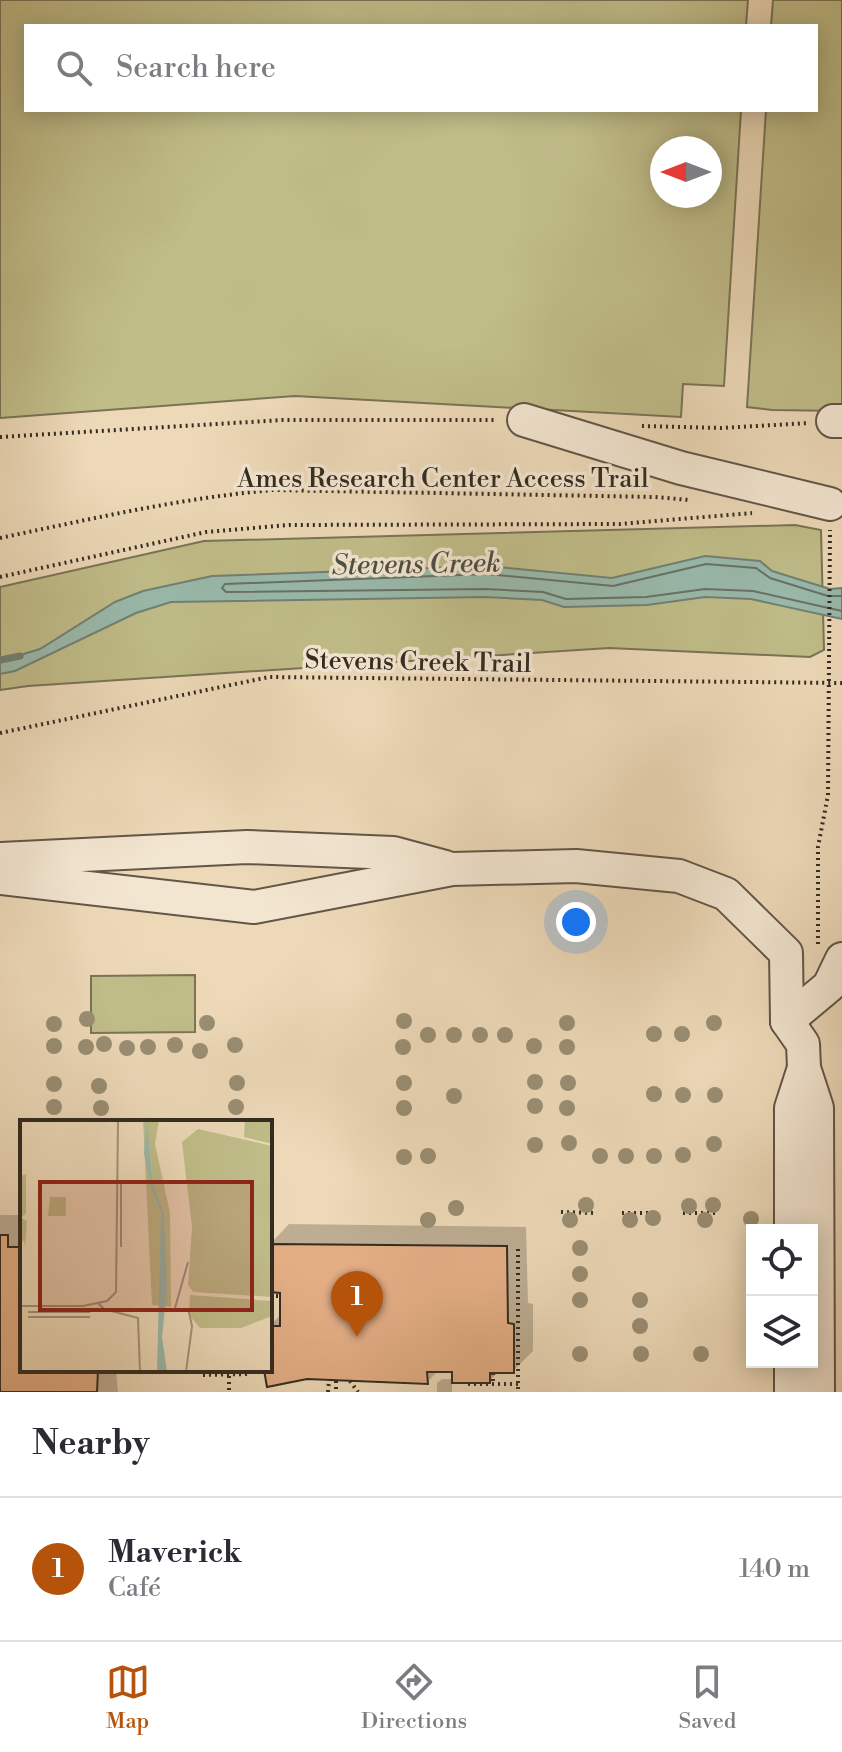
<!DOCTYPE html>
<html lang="en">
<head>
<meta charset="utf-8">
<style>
	:root { --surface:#fff; --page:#f7f7f7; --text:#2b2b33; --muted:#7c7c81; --line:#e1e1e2; --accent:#b45309 }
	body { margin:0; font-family:"Libre Bodoni",serif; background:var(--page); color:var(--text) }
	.controls { position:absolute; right:24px; bottom:24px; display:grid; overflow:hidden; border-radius:0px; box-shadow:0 4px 20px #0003 }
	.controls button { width:72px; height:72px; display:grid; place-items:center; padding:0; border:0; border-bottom:2px solid var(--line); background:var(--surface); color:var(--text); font:40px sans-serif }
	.compass { position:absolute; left:650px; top:136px; width:72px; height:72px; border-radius:50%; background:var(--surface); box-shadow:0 4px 20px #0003; rotate:270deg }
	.you { position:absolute; left:576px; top:922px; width:28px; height:28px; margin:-20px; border:6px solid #fff; border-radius:50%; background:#1a73e8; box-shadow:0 0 0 12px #1a73e833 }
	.badge { display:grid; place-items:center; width:52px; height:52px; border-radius:50%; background:var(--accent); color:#fff; font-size:26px; font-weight:700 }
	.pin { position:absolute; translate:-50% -66px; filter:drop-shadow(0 2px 4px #0008) }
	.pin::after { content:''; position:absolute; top:42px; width:28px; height:24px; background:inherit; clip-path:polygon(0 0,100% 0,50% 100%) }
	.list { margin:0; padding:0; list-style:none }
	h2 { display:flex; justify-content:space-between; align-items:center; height:104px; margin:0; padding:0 32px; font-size:34px }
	h2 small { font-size:26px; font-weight:400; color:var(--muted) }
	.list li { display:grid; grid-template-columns:52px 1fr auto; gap:24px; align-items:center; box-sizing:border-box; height:144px; padding:0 32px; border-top:2px solid var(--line) }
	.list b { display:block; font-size:30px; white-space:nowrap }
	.list p { margin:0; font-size:26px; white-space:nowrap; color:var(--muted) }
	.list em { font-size:26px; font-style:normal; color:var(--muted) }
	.icon { flex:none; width:44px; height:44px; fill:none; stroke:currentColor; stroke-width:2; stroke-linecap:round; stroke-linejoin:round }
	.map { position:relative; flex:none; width:842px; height:1392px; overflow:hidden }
	.search { position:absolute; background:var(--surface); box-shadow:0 4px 20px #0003; left:24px; right:24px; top:24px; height:88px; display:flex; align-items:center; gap:20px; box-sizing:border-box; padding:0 28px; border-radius:0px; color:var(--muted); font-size:30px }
	.sheet { height:248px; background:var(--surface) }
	nav { display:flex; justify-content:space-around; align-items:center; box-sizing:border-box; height:112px; border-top:2px solid var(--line); background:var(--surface); font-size:22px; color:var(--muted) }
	nav a { display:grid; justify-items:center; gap:4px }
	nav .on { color:var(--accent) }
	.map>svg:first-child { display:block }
</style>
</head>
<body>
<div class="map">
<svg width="842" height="1392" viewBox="0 0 842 1392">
	<rect width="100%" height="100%" fill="#edd9b8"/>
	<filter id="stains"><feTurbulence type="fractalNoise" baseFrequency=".0025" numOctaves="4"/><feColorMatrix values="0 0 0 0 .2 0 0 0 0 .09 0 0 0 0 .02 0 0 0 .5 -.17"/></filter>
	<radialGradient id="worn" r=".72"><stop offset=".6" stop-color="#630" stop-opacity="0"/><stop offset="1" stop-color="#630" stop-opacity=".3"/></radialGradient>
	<g fill="#c0bd89" stroke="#7a7455" stroke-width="2" fill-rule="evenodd">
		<path d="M 0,0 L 748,0 L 746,26 L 26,26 L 26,110 L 741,110 L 724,386 L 683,384 L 681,417 L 295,396 L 0,418 ZM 662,148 L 710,148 L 710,196 L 662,196 Z"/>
		<path d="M 773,0 L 842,0 L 842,411 L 772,410 L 747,407 L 766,110 L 816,110 L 816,26 L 771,26 Z"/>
		<path d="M 795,525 L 821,530 L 824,650 L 810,657 L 609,648 L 28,686 L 0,690 L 0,587 L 204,541 Z"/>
		<path d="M 195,975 L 195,1032 L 91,1033 L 91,976 Z"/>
	</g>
	<path fill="#99baac" stroke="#708174" stroke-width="2" d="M 705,556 L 760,561 L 772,571 L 830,589 L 842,588 L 842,619 L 751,599 L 705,597 L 647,605 L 564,607 L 542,600 L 485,597 L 171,602 L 136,613 L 15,671 L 0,674 L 0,661 L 40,649 L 115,602 L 143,591 L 212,576 L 488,566 L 612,578 Z"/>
	<g fill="#0003">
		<path d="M 0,1215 L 22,1215 L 22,1370 L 116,1370 L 118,1392 L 0,1392 Z"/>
		<path d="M 289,1224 L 526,1227 L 528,1303 L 533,1304 L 533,1351 L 513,1371 L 500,1371 L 489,1381 L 452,1381 L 452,1392 L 437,1392 L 437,1383 L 442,1379 L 454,1379 L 454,1370 L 439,1370 L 427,1382 L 266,1370 L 270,1370 L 270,1325 L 282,1314 L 282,1291 L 270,1290 L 270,1244 Z"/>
	</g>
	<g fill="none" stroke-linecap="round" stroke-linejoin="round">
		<path stroke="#667266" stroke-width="2" d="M 842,596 L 828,596 L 770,578 L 756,568 L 706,564 L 613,586 L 487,574 L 225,584 L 222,588 L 226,592 L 485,589 L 543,592 L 566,599 L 646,597 L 705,589 L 753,591 L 842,611"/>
		<path stroke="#708174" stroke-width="7" d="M 0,660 L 20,656"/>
	</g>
	<g fill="#e4ae85" stroke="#332b21" stroke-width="2">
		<path d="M 0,1235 L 8,1235 L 8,1247 L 22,1247 L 22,1370 L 98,1370 L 97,1392 L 0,1392 Z"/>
		<path d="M 270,1244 L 507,1246 L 508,1323 L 514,1324 L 514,1373 L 490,1373 L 490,1383 L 452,1383 L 452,1372 L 427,1372 L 428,1384 L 307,1379 L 267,1387 L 264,1370 L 270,1370 L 270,1326 L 280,1326 L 280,1293 L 270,1292 Z"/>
	</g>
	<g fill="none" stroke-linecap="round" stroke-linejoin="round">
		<defs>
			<g id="minor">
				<path d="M 524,420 L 681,468 L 830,504"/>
				<path d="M 833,421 L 842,421"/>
				<path d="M 0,859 L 247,847 L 393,853 L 445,867"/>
				<path d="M 0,878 L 254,907 L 452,869 L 576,866 L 679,876 L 726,894 L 786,953 L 787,1021"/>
				<path d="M 787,1021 L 803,1044 L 804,1068 L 817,1108 L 818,1392"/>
				<path d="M 787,1021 L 829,986 L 842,959"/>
				<path d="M 791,1230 L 791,1108 L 804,1068"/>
				<path d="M 791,1362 L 791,1392"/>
			</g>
		</defs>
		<use href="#minor" stroke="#625647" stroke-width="36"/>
		<g stroke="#332b21" stroke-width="4" stroke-dasharray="2 4" stroke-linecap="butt">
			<path d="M 642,426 L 721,428 L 809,423"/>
			<path d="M 0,437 L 283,420 L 497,420"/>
			<path d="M 0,538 C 91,519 181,498 273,490 L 655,497 L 689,500"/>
			<path d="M 0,577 L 206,532 L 289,525 L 620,524 L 752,513"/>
			<path d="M 0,733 L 269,677 L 842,683"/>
			<path d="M 818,944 L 818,847 L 828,795 L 830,530"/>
			<path d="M 561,1212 L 597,1213"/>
			<path d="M 622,1213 L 657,1213"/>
			<path d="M 683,1213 L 717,1213"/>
			<path d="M 518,1249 L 518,1392"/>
			<path d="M 270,1296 L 280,1296"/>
			<path d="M 229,1370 L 229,1392"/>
			<path d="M 493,1373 L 493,1384"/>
			<path d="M 203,1375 L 251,1374"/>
			<path d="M 336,1381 L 336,1392"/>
			<path d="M 350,1381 L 358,1392"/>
			<path d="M 468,1384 L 518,1384"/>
			<path d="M 328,1392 L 329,1380"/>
		</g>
		<use href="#minor" stroke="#f3e6d1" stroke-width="32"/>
	</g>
	<g fill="#9a8e73">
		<circle cx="87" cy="1019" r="8"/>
		<circle cx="404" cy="1021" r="8"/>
		<circle cx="207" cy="1023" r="8"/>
		<circle cx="567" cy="1023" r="8"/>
		<circle cx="714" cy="1023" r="8"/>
		<circle cx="54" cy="1024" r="8"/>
		<circle cx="654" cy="1034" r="8"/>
		<circle cx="682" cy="1034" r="8"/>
		<circle cx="428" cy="1035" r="8"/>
		<circle cx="454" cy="1035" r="8"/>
		<circle cx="480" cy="1035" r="8"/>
		<circle cx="505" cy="1035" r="8"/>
		<circle cx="104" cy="1044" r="8"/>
		<circle cx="175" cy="1045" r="8"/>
		<circle cx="235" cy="1045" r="8"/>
		<circle cx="54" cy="1046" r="8"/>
		<circle cx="534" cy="1046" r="8"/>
		<circle cx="86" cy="1047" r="8"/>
		<circle cx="148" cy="1047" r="8"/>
		<circle cx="403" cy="1047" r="8"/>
		<circle cx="567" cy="1047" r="8"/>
		<circle cx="127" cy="1048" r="8"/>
		<circle cx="200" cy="1051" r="8"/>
		<circle cx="535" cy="1082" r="8"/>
		<circle cx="237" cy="1083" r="8"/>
		<circle cx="404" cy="1083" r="8"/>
		<circle cx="568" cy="1083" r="8"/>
		<circle cx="54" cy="1084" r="8"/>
		<circle cx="99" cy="1086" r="8"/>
		<circle cx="654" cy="1094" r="8"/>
		<circle cx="683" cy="1095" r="8"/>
		<circle cx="715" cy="1095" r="8"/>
		<circle cx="454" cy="1096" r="8"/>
		<circle cx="535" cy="1106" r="8"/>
		<circle cx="54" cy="1107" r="8"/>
		<circle cx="236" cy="1107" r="8"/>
		<circle cx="101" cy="1108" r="8"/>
		<circle cx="404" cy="1108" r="8"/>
		<circle cx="567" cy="1108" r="8"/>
		<circle cx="569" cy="1143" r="8"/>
		<circle cx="714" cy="1144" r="8"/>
		<circle cx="535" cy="1145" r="8"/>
		<circle cx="683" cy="1155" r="8"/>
		<circle cx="428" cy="1156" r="8"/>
		<circle cx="600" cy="1156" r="8"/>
		<circle cx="626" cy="1156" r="8"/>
		<circle cx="654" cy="1156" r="8"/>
		<circle cx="404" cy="1157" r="8"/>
		<circle cx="586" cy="1205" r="8"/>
		<circle cx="713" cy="1205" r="8"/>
		<circle cx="689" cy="1206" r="8"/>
		<circle cx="456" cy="1208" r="8"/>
		<circle cx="653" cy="1218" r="8"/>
		<circle cx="751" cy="1219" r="8"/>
		<circle cx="428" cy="1220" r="8"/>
		<circle cx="570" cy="1220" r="8"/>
		<circle cx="630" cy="1220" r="8"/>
		<circle cx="705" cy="1220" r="8"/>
		<circle cx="580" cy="1248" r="8"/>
		<circle cx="580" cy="1274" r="8"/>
		<circle cx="580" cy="1300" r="8"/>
		<circle cx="640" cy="1300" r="8"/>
		<circle cx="640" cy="1326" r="8"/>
		<circle cx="580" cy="1354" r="8"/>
		<circle cx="641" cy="1354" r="8"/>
		<circle cx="701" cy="1354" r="8"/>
	</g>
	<g text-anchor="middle" stroke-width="7" stroke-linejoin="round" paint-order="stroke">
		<g font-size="26" fill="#332b21" stroke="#f3e6d1">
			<text x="443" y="487">Ames Research Center Access Trail</text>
			<text transform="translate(418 661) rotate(1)" y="9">Stevens Creek Trail</text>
		</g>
		<g font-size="28" font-style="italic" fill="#4c4f44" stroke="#f3e6d1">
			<text transform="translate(416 563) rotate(-1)" y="10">Stevens Creek</text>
		</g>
	</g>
	<g transform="translate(20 1120)">
		<rect width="252" height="252" fill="#edd9b8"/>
		<path d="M 123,0 L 139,0 L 135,24 L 150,93 L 151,187 L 132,185 ZM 225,0 L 252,0 L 252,24 L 224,17 ZM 178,9 L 252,26 L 252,177 L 173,172 L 168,165 L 172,107 L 162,22 ZM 6,54 L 6,93 L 1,98 L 7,101 L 5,127 L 4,120 L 0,124 L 0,56 ZM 30,77 L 46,77 L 46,96 L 28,96 ZM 170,175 L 252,181 L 252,196 L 221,208 L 180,208 L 169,195 Z" fill="#c0bd89"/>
		<path d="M 127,0 L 132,63 L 144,94 L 147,169 L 142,217 L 147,252 L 137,252 L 141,92 L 130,64 L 124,33 Z" fill="#99baac"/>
		<path fill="none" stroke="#a3937c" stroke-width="2" d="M 101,127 L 101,63M 77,182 L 84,189 L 118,198 L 120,252M 0,186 L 63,186 L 87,181 L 96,172 L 98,0M 155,188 L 168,142M 8,192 L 70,192M 8,197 L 70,197M 166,252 L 172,206 L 168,188"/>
		<path fill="#8f2418" fill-opacity="0.15" stroke="#8f2418" stroke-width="4" d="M 20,62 L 232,62 L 232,190 L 20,190 Z"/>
		<rect width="252" height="252" fill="none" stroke="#332b21" stroke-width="4"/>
	</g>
	<rect width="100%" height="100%" filter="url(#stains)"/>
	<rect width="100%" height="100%" fill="url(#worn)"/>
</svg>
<div class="controls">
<button><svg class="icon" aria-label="locate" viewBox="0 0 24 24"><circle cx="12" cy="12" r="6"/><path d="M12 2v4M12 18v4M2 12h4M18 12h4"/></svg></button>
<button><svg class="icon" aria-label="layers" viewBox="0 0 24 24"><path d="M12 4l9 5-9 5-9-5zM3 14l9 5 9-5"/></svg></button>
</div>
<svg class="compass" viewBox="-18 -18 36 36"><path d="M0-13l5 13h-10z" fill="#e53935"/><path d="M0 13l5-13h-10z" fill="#7c7c81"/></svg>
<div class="you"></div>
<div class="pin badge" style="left:357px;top:1337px">1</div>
<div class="search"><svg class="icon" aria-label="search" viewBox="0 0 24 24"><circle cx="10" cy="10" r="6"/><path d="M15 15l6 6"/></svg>Search here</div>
</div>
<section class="sheet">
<h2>Nearby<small></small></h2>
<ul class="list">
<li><span class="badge">1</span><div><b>Maverick</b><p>Café</p></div><em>140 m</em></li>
</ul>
</section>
<nav>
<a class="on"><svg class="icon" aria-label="map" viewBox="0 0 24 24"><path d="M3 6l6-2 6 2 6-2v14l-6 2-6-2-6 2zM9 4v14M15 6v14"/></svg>Map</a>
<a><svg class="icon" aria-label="directions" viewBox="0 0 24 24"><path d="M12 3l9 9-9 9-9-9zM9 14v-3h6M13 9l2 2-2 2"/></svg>Directions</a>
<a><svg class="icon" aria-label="saved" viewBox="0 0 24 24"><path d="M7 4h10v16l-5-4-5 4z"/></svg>Saved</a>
</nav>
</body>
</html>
